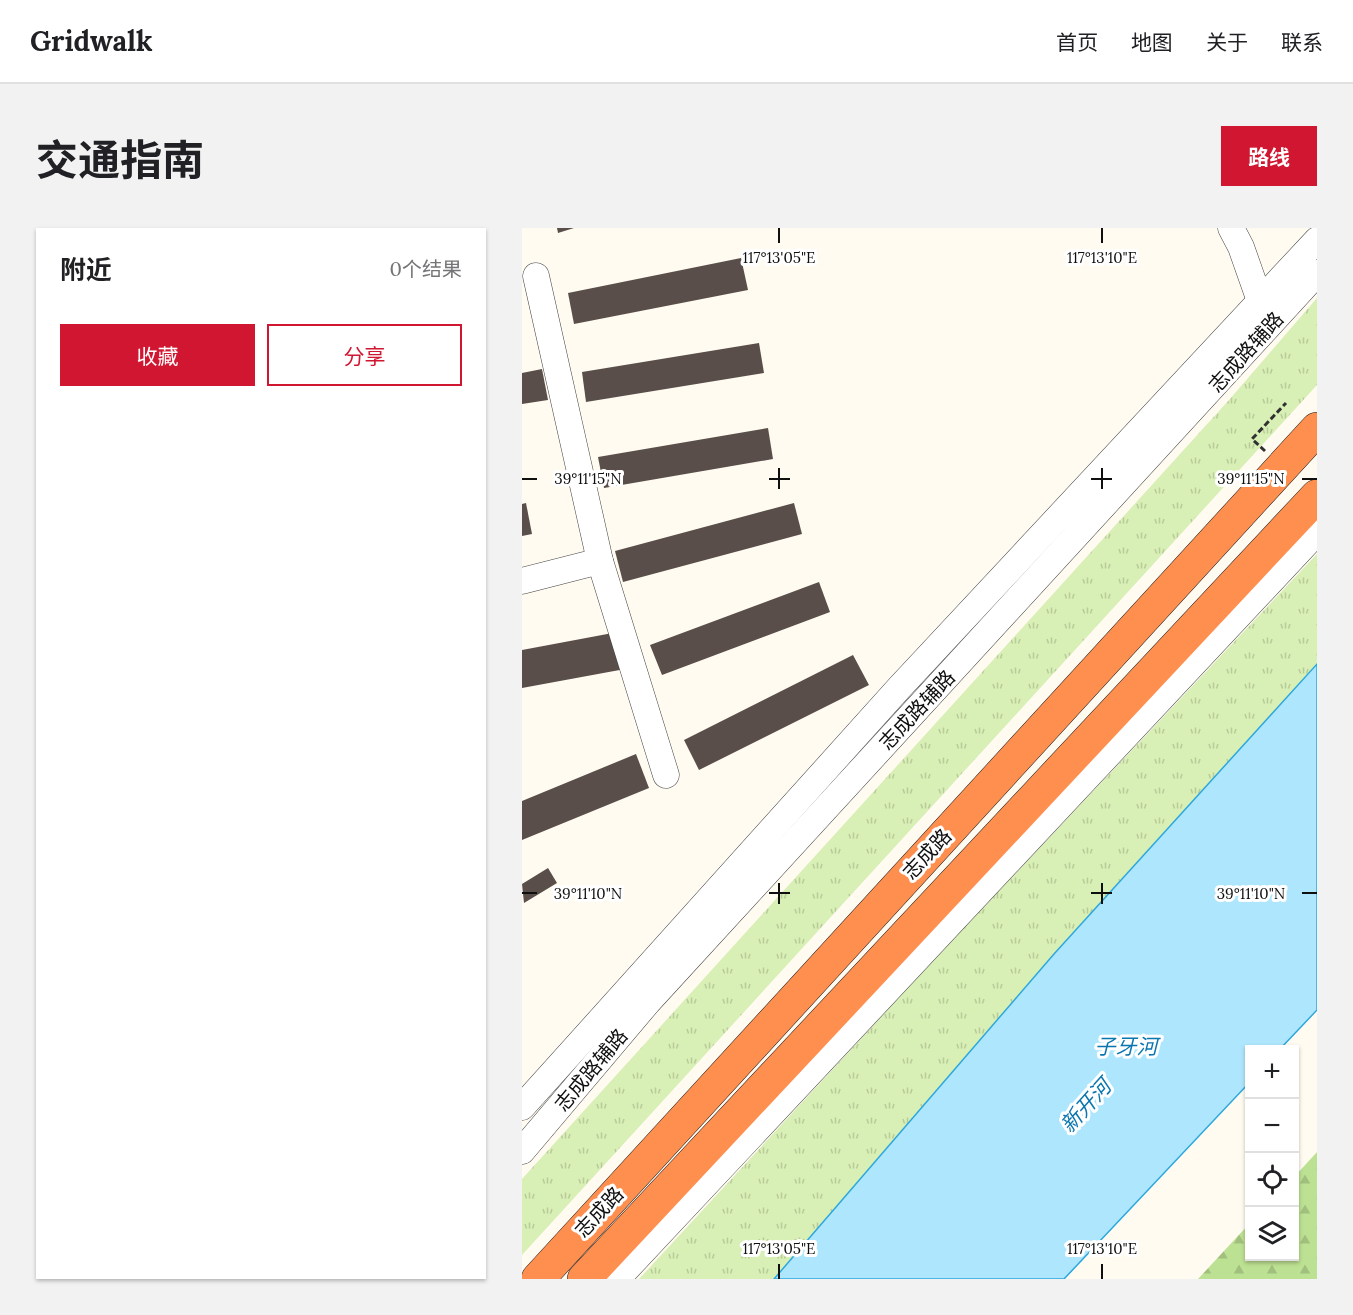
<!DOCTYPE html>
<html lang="zh">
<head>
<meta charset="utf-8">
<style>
	:root { --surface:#fff; --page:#f2f2f2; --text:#202124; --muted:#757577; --line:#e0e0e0; --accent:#d01630 }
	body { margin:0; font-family:Lora,"Noto Sans SC",serif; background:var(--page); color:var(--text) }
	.controls { position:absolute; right:18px; bottom:18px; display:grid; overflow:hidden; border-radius:0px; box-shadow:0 2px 4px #0004 }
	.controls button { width:54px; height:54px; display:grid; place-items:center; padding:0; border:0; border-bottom:2px solid var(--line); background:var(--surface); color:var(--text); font:30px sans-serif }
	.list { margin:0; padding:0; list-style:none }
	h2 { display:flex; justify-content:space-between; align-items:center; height:78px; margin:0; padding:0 24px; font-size:26px }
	h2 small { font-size:20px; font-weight:400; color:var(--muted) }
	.actions { display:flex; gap:12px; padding:18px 24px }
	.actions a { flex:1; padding:14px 0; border:2px solid var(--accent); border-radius:0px; text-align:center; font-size:21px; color:var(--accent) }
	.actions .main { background:var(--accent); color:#fff }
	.icon { flex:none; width:33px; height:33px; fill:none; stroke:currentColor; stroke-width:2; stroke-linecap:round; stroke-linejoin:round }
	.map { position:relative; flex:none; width:795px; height:1051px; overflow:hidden; border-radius:0px }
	header { display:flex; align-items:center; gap:36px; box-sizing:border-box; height:84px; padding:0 30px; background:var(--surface); border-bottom:2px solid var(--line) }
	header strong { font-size:28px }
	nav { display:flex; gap:33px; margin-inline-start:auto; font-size:21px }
	.intro { display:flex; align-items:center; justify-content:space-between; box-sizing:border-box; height:144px; padding:0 36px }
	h1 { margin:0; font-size:42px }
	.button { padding:15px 27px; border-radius:0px; background:var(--accent); color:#fff; font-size:21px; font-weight:700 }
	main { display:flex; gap:36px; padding:0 36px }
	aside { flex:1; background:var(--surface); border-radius:0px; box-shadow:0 2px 4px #0004 }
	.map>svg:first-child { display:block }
</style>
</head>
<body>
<header>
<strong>Gridwalk</strong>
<nav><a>首页</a><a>地图</a><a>关于</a><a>联系</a></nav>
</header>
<div class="intro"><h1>交通指南</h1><a class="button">路线</a></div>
<main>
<aside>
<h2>附近<small>0个结果</small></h2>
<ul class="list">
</ul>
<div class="actions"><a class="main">收藏</a><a>分享</a></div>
</aside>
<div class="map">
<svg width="795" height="1051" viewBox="0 0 795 1051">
	<defs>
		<pattern id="grass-tufts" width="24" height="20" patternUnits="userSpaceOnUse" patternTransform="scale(1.5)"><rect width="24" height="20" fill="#d8efb5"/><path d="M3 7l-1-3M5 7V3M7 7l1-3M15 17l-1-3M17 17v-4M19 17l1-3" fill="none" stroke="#b8cc9a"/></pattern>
		<pattern id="forest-firs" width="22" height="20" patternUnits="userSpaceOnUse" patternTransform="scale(1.5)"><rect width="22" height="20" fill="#bde192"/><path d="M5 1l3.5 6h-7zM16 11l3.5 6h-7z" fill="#a1c07d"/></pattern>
	</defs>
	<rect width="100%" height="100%" fill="#fffbf1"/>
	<g fill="url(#grass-tufts)">
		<path d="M 795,70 L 795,157 L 0,1027 L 0,951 L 707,172 Z"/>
		<path d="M 795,326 L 795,436 L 532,726 L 252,1051 L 117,1051 L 408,736 Z"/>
	</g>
	<path fill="url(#forest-firs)" d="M 795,924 L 795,1051 L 676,1051 L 727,996 L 728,1028 L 772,1028 L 773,948 Z"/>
	<path fill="#aee7fd" stroke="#2da7dd" stroke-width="1.5" d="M 795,436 L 795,782 L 758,821 L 728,822 L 727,855 L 542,1051 L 252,1051 L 532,726 Z"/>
	<g fill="#594e4a">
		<path d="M 35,0 L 52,0 L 36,5 Z"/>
		<path d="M 219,30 L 226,62 L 52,96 L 46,65 Z"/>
		<path d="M 237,115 L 242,145 L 64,174 L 60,144 Z"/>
		<path d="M 20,141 L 26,172 L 0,176 L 0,145 Z"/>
		<path d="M 246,200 L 251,231 L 82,260 L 76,229 Z"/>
		<path d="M 4,275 L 10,306 L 0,308 L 0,276 Z"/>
		<path d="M 272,275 L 280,306 L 101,354 L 93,323 Z"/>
		<path d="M 297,354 L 308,384 L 140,447 L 128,417 Z"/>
		<path d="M 96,404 L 103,441 L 0,460 L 0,422 Z"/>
		<path d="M 331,427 L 347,457 L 177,542 L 162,512 Z"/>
		<path d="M 114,526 L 127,560 L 0,612 L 0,573 Z"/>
		<path d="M 26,640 L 35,655 L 2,675 L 0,656 Z"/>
	</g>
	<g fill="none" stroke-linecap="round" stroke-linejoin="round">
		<defs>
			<g id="minor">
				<path d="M 709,0 L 719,19 L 738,73"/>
				<path d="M 14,48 L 78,333 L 144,547"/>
				<path d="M 0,353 L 78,333"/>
				<path d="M 0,879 L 377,460 L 795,12"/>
				<path d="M 0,923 L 126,774 L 795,45"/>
				<path d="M 95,1051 L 795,304"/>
			</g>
			<g id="highway">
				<path d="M 16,1051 L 795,201"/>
				<path d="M 62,1051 L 795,268"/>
			</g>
		</defs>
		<use href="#minor" stroke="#424242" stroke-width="27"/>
		<use href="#highway" stroke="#202020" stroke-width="34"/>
		<path stroke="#313131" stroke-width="3" stroke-dasharray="6 3" stroke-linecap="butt" d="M 743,223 L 730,211 L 764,175"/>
		<use href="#minor" stroke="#fff" stroke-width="26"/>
		<use href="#highway" stroke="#ff8f4f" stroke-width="33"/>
	</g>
	<path fill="none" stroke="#0f0f0f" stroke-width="2" d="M 257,0 L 257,15M 580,0 L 580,15M 257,240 L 257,261M 580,240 L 580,261M 0,251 L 15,251M 247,251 L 268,251M 569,251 L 590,251M 780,251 L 795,251M 257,655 L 257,676M 580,655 L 580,676M 0,665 L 15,665M 247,665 L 268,665M 569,665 L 590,665M 780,665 L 795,665M 257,1036 L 257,1051M 580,1036 L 580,1051"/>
	<g text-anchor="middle" stroke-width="6" stroke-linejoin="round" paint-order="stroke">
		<g font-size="20" fill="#0f0f0f" stroke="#fff">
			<text transform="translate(724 124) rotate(-48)" y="7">志成路辅路</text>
			<text transform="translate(395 482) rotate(-47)" y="7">志成路辅路</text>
			<text transform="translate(405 626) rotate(-47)" y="7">志成路</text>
			<text transform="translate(69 842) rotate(-50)" y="7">志成路辅路</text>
			<text transform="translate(77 984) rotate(-47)" y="7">志成路</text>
		</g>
		<g font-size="21" font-style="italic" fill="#0976b0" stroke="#fff">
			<text x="604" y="826">子牙河</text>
			<text transform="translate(564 878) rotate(-48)" y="7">新开河</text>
		</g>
	</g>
	<g font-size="15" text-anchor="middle" fill="#0f0f0f" stroke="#fff" stroke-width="6" stroke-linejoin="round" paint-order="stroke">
		<text x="257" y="35">117°13'05"E</text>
		<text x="580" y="35">117°13'10"E</text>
		<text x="66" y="256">39°11'15"N</text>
		<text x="729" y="256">39°11'15"N</text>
		<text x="66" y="671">39°11'10"N</text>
		<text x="729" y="671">39°11'10"N</text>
		<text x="257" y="1026">117°13'05"E</text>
		<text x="580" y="1026">117°13'10"E</text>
	</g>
</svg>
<div class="controls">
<button>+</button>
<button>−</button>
<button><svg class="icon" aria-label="locate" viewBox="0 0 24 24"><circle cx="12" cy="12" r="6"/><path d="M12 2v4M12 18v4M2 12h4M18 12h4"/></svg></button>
<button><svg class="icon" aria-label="layers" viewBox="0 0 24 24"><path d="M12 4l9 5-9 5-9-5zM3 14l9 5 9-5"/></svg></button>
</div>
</div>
</main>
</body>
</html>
